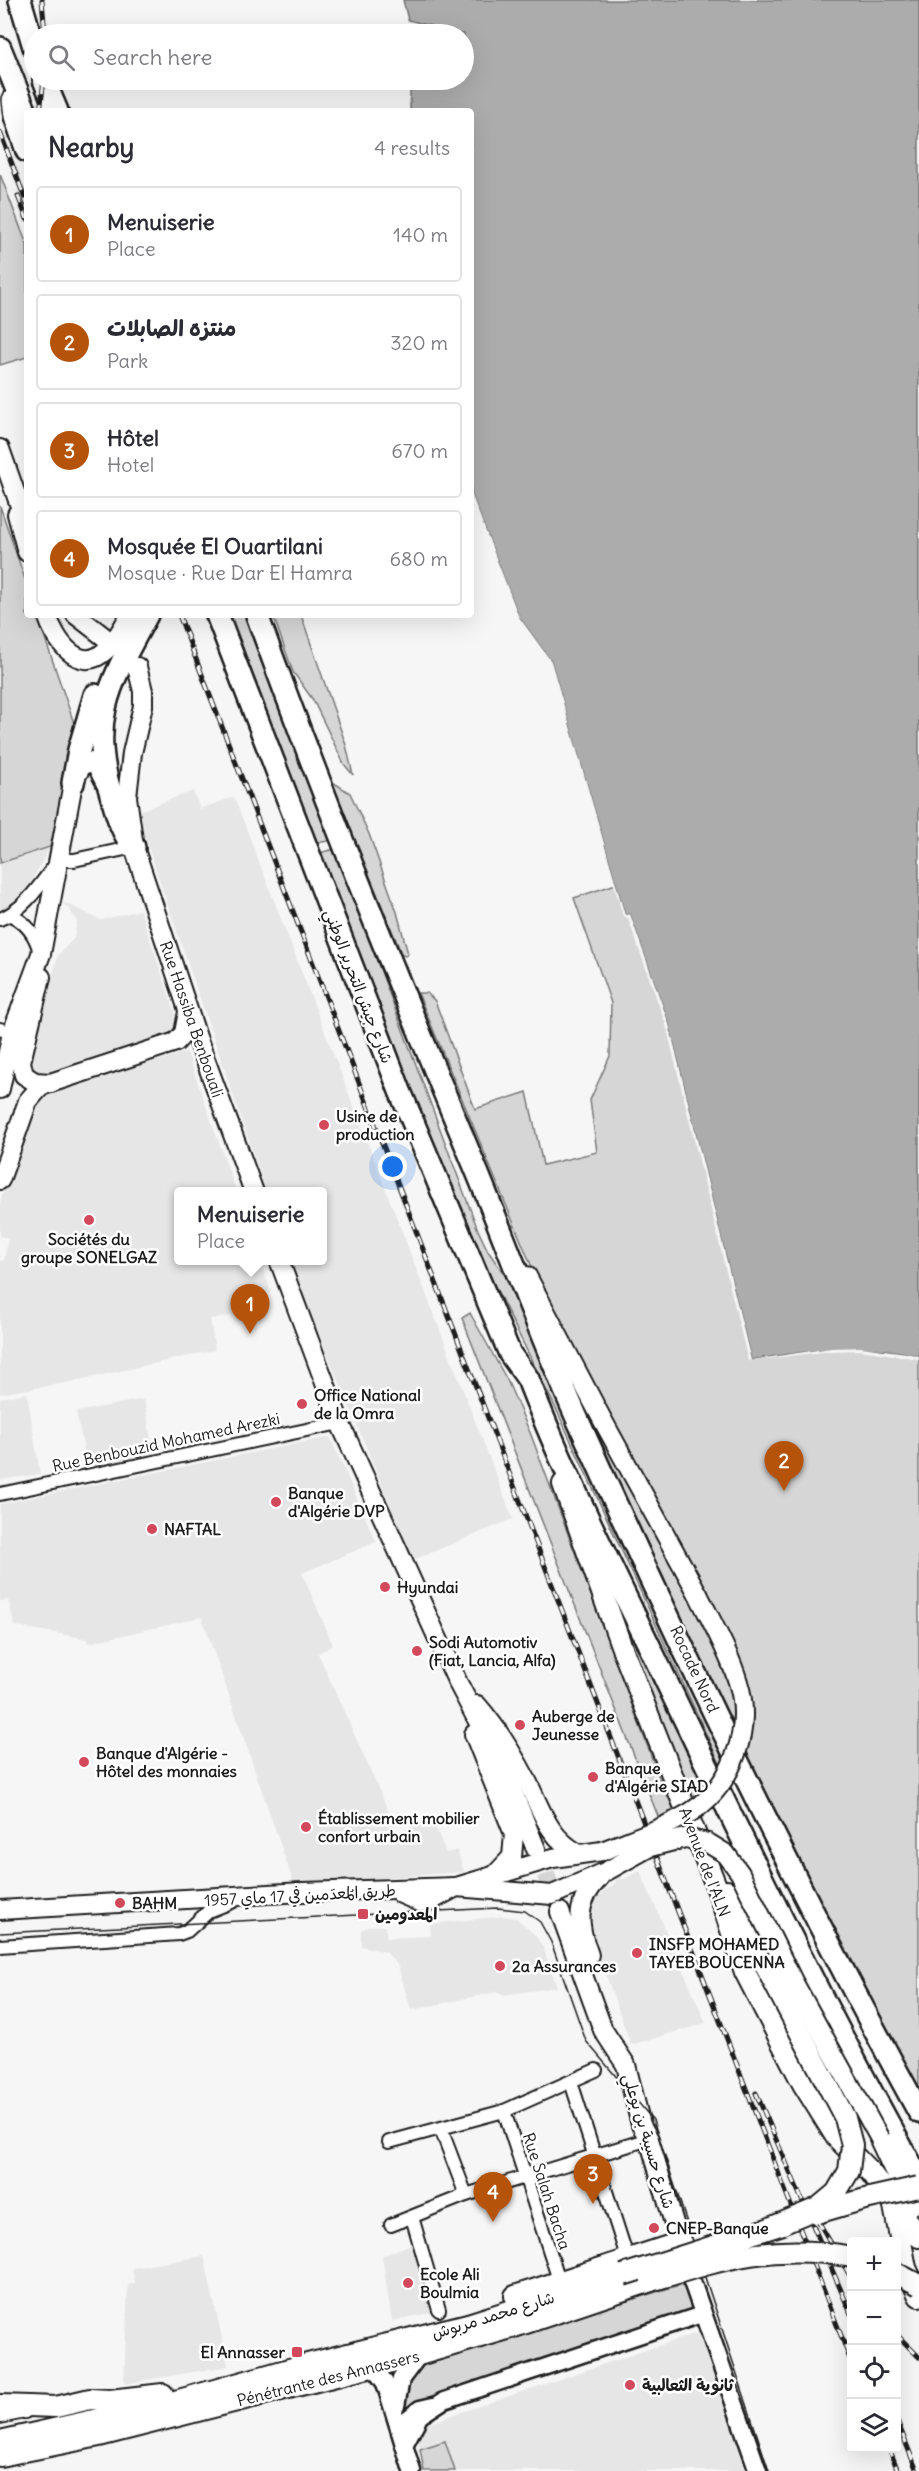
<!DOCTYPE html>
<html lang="en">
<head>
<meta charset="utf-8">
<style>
	:root { --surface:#fff; --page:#f2f2f3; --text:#2b2b33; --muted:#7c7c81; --line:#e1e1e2; --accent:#b45309 }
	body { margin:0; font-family:Delius,"Playpen Sans Arabic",sans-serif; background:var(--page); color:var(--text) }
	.controls { position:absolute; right:18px; bottom:18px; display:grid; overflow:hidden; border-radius:6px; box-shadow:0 6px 24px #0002 }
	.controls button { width:54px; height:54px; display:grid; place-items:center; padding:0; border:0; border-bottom:2px solid var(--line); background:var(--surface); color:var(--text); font:30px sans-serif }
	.you { position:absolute; left:393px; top:1167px; width:21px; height:21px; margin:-15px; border:4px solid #fff; border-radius:50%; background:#1a73e8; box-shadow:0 0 0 9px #1a73e833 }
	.badge { display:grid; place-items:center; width:39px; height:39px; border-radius:50%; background:var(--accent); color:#fff; font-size:20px; font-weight:700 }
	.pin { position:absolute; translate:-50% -50px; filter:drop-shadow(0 2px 3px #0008) }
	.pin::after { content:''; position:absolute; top:32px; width:21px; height:18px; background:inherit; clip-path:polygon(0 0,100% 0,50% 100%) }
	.popup { position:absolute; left:174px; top:1187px; width:153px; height:78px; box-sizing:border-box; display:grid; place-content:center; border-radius:6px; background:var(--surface); filter:drop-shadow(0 2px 4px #0005); font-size:20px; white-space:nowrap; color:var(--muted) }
	.popup b { font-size:22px; color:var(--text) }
	.popup::after { content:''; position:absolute; left:50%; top:100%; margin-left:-12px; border:12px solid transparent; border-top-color:var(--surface) }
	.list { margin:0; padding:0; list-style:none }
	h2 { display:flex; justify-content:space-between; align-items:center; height:78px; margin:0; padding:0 24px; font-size:26px }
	h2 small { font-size:20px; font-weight:400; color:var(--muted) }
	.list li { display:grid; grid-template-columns:39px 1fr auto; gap:18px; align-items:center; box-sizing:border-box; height:96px; margin:0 12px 12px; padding:0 12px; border:2px solid var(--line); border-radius:6px }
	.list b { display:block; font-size:22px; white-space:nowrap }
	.list p { margin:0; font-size:20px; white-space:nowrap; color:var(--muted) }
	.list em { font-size:20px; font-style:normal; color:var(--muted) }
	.icon { flex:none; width:33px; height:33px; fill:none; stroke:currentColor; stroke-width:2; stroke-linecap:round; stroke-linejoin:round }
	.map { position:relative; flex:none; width:919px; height:2471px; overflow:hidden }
	.search { position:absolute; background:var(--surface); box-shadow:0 6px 24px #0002; left:24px; top:24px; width:450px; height:66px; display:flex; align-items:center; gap:15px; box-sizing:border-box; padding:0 21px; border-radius:33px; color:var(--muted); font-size:22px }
	.panel { position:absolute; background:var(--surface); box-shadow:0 6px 24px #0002; left:24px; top:108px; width:450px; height:510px; border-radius:6px }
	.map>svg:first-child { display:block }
</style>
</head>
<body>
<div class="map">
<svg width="919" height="2471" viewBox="0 0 919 2471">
	<rect width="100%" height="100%" fill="#f6f6f6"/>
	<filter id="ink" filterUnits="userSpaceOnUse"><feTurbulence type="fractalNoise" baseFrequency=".0167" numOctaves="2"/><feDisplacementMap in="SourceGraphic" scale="12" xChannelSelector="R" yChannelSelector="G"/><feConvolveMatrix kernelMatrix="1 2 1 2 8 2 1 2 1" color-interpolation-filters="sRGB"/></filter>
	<g filter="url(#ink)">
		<g fill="#e6e6e6">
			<path d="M 193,791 L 200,809 L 234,797 L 513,1519 L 413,1560 L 319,1334 L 316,1335 L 290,1261 L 322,1260 L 322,1192 L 266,1191 L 136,812 Z"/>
			<path d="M 50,847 L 30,884 L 8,910 L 0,913 L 0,863 Z"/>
			<path d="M 61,901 L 101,920 L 140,910 L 178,1021 L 172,1034 L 165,1039 L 37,1077 L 28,1068 L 58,955 L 74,938 L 77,922 L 70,910 Z"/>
			<path d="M 187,1052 L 236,1191 L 178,1192 L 178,1260 L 260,1261 L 271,1292 L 245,1298 L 249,1313 L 210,1319 L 215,1350 L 71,1382 L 0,1394 L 0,1261 L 4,1260 L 8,1238 L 0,1236 L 0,1203 L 13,1153 L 33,1105 L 43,1093 Z"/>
			<path d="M 27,1393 L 40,1474 L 0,1480 L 0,1398 Z"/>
			<path d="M 144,1399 L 154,1456 L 88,1469 L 76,1412 Z"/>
			<path d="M 330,1437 L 376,1542 L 302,1573 L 333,1645 L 318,1653 L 398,1833 L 432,1818 L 446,1853 L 457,1850 L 464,1872 L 294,1884 L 202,1617 L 88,1643 L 88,1639 L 15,1626 L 8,1600 L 0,1601 L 0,1504 Z"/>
			<path d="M 640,1871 L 706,2023 L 631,2045 L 593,1939 L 591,1920 L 596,1899 L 616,1882 L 615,1878 L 621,1876 L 622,1880 Z"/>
			<path d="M 505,1916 L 516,1918 L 535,1935 L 543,1947 L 557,1987 L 503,1995 L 496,1992 L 411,2010 L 398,1966 L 386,1952 L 361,1946 L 361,1930 L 370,1926 L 385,1926 L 387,1938 L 431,1936 L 430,1924 Z"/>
			<path d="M 416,2242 L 438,2311 L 392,2321 L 382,2256 Z"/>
			<path d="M 204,2256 L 228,2366 L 124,2384 L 128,2285 L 135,2283 L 132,2268 Z"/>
			<path d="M 700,2332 L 746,2471 L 424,2471 L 419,2444 L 420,2426 Z"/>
		</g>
		<g fill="#d6d6d6" stroke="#797979" stroke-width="1.5">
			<path d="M 0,174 L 27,245 L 27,357 L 0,365 Z"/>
			<path d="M 0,506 L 27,585 L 27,615 L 37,615 L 77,732 L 50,847 L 0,863 Z"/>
			<path d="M 231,615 L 245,615 L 330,839 L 328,841 L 317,843 L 314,840 Z"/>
			<path d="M 273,615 L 301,615 L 346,745 L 353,775 L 344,764 L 313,700 L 293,672 Z"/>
			<path d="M 331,781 L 350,793 L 369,834 L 397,912 L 408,954 L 405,956 L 402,955 Z"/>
			<path d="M 335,849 L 478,1230 L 488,1251 L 508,1280 L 727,1758 L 722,1768 L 558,1413 L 453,1202 L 319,853 Z"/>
			<path d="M 616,884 L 625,915 L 630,914 L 861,1347 L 919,1356 L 919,2094 L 747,1762 L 655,1564 L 586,1407 L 539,1284 L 418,993 L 427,993 L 435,1001 L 475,1109 L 527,1092 L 543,1165 L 597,1152 L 590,1100 L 610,1056 L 611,1003 L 574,898 Z"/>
			<path d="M 470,1313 L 507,1380 L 531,1435 L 659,1777 L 677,1816 L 661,1824 L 462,1318 Z"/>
			<path d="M 605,1578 L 707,1795 L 694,1807 Z"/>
			<path d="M 689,2282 L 696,2311 L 640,2331 L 438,2393 L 406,2408 L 403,2407 L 407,2383 L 427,2362 Z"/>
			<path d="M 445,2441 L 455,2471 L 424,2471 L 420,2449 Z"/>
		</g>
		<path fill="#acacac" stroke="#727272" stroke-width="1.5" d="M 403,0 L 919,0 L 919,1356 C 862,1341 808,1351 751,1360 L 669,1024 L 630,914 L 625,915 L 551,661 L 519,617 L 471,493 L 471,111 L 410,111 L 410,80 L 464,80 L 464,34 L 438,34 L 431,26 L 408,20 Z"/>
		<path fill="#f6f6f6" d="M 471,493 L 519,617 L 551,661 L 625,915 L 630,914 L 669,1024 L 751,1360 L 831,1348 L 861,1347 L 907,1353 L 919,1356 L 919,1359 L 861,1350 L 831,1351 L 748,1361 L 666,1025 L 628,918 L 623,916 L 549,662 L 516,618 L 474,512 Z"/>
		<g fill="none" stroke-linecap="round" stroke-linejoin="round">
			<path stroke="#d5d5d5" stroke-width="18" stroke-dasharray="18 9" stroke-linecap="butt" d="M 536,1849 L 560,1912"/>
			<defs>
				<g id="minor">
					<path d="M 57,860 L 74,860 L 134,847"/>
					<path d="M 11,915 C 27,923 36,935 40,953"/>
					<path d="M 0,919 C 24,910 40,885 55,865"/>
					<path d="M 0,1029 L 12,1033"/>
					<path d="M 0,1494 L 340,1423"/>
					<path d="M 0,1946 L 179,1934 L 187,1931 L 209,1911 L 234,1901"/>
					<path d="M 571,2082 L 628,2260"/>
					<path d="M 504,2111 L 559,2280"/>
					<path d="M 441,2129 L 466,2195"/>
					<path d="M 389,2142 L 504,2111 L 596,2070"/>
					<path d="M 412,2217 L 439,2310"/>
					<path d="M 391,2225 L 466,2195 L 649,2139"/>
					<path d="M 0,2417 L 25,2412"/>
				</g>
				<path id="tertiary" d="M 404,2446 L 420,2416 L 443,2401 L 703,2314"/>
				<g id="secondary">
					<path d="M 689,2273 L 758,2471"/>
					<path d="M 372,2365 L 385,2383 L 412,2471"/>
					<path d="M 396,2406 L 401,2379 L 419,2355"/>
					<path d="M 399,2426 L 420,2409 L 433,2406"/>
				</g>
				<g id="primary">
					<path d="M 0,449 L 27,526"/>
					<path d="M 17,514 L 27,552"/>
					<path d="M 47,615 C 54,638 79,677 106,650 C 116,641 123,627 130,615"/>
					<path d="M 76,615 L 107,639"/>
					<path d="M 137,667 L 143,691 L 143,706 L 132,753 L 127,797 L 134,847 L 197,1037 L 254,1192"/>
					<path d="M 41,977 L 21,1062 L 24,1075 L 35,1082 L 51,1083"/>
					<path d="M 0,1089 L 12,1033 L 41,954 L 73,783 L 82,765 L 90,762 L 97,766 L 106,784"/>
					<path d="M 0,1180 L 28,1101 L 41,1086 L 176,1042 L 184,1033 L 188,1012"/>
					<path d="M 279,1260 L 340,1423 L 458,1683 L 505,1773 L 536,1849"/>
					<path d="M 527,1276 L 602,1419 L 698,1594"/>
					<path d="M 477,1705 C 497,1728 512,1752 526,1779 C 541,1808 547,1837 579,1854"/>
					<path d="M 474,1734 L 514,1834 L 512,1857 L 496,1874"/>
					<path d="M 401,1894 L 429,1906 L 434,1899 L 456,1887 L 553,1858 L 602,1851"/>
					<path d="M 0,1910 L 303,1892 L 456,1887 L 552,1895 L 605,1872"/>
					<path d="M 560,1912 L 603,2030 L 626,2065 L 641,2125 L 649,2139 L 684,2257"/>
					<path d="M 589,1955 C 577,1924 575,1902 600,1877"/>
				</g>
				<g id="trunk">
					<path d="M 563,1484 L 622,1648 L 718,1891 L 745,1972 L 803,2084 L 836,2137 L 871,2173 L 919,2237"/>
					<path d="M 727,1891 L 770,1975"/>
					<path d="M 880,2139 L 911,2205"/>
					<path d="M 894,2206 L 906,2268 L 919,2296"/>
					<path d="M 515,2296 L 681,2242"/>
					<path d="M 0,2405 L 56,2407 L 90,2399 L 110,2400 L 163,2394"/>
					<path d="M 0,2441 L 161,2405 L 300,2366 L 468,2324 L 623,2275"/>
					<path d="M 0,2456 L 99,2436 L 419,2355 L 508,2329 L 651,2281"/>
				</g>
				<g id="motorway">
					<path d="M 20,0 L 34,47"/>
					<path d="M 0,48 L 27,115"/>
					<path d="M 44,80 L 57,111"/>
					<path d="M 13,100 L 15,116 L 27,151"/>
					<path d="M 217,615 L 400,1091 L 510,1354 L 528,1379 C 568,1483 620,1584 668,1685 C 748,1852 829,2018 919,2179"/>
					<path d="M 257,615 C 325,803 401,989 478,1174 C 512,1257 543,1343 580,1425 C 685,1658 796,1888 919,2112"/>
					<path d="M 73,783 L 79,750 L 95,695"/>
					<path d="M 134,847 C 122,833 118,818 113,801 C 87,720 109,685 147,615"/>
				</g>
			</defs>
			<use href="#minor" stroke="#1c1c1c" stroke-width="16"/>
			<use href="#tertiary" stroke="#1c1c1c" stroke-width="20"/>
			<use href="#secondary" stroke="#1c1c1c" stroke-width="21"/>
			<use href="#primary" stroke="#1c1c1c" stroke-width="22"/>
			<use href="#trunk" stroke="#1c1c1c" stroke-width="24"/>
			<use href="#motorway" stroke="#1c1c1c" stroke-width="26"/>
			<use href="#minor" stroke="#fff" stroke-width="12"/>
			<use href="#tertiary" stroke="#fff" stroke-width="15"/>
			<use href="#secondary" stroke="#fff" stroke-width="16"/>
			<use href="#primary" stroke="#fff" stroke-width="18"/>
			<use href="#trunk" stroke="#fff" stroke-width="20"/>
			<use href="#motorway" stroke="#fff" stroke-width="21"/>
			<path stroke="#1c1c1c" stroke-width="1.5" d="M 0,1933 L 498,1908 L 525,1911 L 540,1922 L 551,1942 L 586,2041 L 653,2120 L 769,2471"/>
			<defs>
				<g id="rail">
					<path d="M 42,0 L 45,34"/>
					<path d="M 40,111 L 44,80"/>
					<path d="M 0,132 L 27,204"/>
					<path d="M 18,196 L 27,219"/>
					<path d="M 179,615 L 852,2364"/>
					<path d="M 756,2093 L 852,2316"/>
					<path d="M 818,2221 L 852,2279"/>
					<path d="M 896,2334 L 919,2357"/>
					<path d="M 896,2418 L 917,2471"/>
					<path d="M 889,2448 L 898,2471"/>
				</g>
			</defs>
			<use href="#rail" stroke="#1c1c1c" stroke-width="5"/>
			<use href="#rail" stroke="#fff" stroke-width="3" stroke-dasharray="9" stroke-linecap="butt"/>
			<defs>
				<g id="primary-bridge">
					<path d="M 602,1851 C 632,1839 663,1829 691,1812 C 732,1786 753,1729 738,1682 C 729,1652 712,1623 698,1594"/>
					<path d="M 605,1872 L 650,1847 L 685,1838 L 708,1843 L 726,1854 L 740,1873 L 793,1981 L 880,2139"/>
				</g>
				<g id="trunk-bridge">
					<path d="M 770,1975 L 845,2118 L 852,2145 L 849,2171 L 836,2193 L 818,2208 L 772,2227"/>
					<path d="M 817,2213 L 865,2199 L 919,2187"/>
					<path d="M 896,2273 L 919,2285"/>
					<path d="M 623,2275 L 783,2224"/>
					<path d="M 651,2281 C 723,2259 775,2242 852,2257"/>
				</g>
			</defs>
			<use href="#primary-bridge" stroke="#1c1c1c" stroke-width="22" stroke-linecap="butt"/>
			<use href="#trunk-bridge" stroke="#1c1c1c" stroke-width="24" stroke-linecap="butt"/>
			<use href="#primary-bridge" stroke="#fff" stroke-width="18"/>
			<use href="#trunk-bridge" stroke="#fff" stroke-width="20"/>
		</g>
	</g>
	<g fill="#d1495b" stroke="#fff" stroke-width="2">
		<circle cx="324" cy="1125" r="6"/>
		<circle cx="89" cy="1220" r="6"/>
		<circle cx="302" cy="1404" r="6"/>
		<circle cx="276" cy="1502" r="6"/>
		<circle cx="152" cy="1529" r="6"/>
		<circle cx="385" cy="1587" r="6"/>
		<circle cx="417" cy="1651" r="6"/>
		<circle cx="520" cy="1725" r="6"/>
		<circle cx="84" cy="1762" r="6"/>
		<circle cx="593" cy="1777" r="6"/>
		<circle cx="306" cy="1827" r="6"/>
		<circle cx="120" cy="1903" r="6"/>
		<rect x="357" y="1908" width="12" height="12" rx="3"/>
		<circle cx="637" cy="1953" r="6"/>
		<circle cx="500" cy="1966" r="6"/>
		<circle cx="654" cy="2228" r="6"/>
		<circle cx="408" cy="2283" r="6"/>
		<rect x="291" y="2346" width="12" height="12" rx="3"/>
		<circle cx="630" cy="2385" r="6"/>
	</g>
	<g text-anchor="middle" stroke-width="5" stroke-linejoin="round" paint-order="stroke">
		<g font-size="16" fill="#1c1c1c" stroke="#fff">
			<text transform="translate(359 986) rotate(69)" y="6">شارع جيش التحرير الوطني</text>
			<text transform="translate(192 1019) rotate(71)" y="6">Rue Hassiba Benbouali</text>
			<text transform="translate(166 1442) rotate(-12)" y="6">Rue Benbouzid Mohamed Arezki</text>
			<text transform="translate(695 1669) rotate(65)" y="6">Rocade Nord</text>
			<text transform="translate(705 1862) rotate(69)" y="6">Avenue de l'ALN</text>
			<text transform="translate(300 1895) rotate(-3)" y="6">طريق المُعدَمين في 17 ماي 1957</text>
			<text transform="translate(649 2141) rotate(73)" y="6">شارع حسيبة بن بوعلي</text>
			<text transform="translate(547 2191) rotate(72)" y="6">Rue Salah Bacha</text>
			<text transform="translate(493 2315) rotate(-17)" y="6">شارع محمد مربوش</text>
			<text transform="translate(328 2378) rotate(-14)" y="6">Pénétrante des Annassers</text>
		</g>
		<g font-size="16" font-weight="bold" fill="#1c1c1c" stroke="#fff" text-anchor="start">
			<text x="336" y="1122">Usine de<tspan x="336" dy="18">production</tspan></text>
			<text x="89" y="1245" text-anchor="middle">Sociétés du<tspan x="89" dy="18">groupe SONELGAZ</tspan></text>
			<text x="314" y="1401">Office National<tspan x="314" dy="18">de la Omra</tspan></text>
			<text x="288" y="1499">Banque<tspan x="288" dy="18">d'Algérie DVP</tspan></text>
			<text x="164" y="1535">NAFTAL</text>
			<text x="397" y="1593">Hyundai</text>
			<text x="429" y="1648">Sodi Automotiv<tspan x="429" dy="18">(Fiat, Lancia, Alfa)</tspan></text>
			<text x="532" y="1722">Auberge de<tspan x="532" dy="18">Jeunesse</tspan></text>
			<text x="96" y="1759">Banque d'Algérie -<tspan x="96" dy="18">Hôtel des monnaies</tspan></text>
			<text x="605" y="1774">Banque<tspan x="605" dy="18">d'Algérie SIAD</tspan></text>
			<text x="318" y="1824">Établissement mobilier<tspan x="318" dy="18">confort urbain</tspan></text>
			<text x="132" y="1909">BAHM</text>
			<text x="375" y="1920">المعدومين</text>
			<text x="649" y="1950">INSFP MOHAMED<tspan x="649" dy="18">TAYEB BOUCENNA</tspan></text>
			<text x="512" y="1972">2a Assurances</text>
			<text x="666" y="2234">CNEP-Banque</text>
			<text x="420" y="2280">Ecole Ali<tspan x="420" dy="18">Boulmia</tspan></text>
			<text x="285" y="2358" text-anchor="end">El Annasser</text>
			<text x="642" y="2391">ثانوية الثعالبية</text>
		</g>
	</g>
</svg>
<div class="controls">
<button>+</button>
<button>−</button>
<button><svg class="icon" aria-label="locate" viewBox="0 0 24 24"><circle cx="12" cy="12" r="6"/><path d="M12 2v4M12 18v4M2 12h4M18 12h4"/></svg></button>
<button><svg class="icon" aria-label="layers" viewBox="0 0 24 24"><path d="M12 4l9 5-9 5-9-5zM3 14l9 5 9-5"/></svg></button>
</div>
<div class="you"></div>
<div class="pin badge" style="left:250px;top:1334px">1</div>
<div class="popup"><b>Menuiserie</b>Place</div>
<div class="pin badge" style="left:784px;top:1491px">2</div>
<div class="pin badge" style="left:593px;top:2204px">3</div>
<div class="pin badge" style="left:493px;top:2222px">4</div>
<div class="search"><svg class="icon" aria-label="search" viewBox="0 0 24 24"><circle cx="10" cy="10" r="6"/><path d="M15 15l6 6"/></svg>Search here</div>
<section class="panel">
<h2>Nearby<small>4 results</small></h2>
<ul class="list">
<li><span class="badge">1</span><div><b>Menuiserie</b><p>Place</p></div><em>140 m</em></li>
<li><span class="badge">2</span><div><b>منتزه الصابلات</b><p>Park</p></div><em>320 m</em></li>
<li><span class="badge">3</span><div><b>Hôtel</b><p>Hotel</p></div><em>670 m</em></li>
<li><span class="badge">4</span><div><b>Mosquée El Ouartilani</b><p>Mosque · Rue Dar El Hamra</p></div><em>680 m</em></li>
</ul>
</section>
</div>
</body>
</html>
